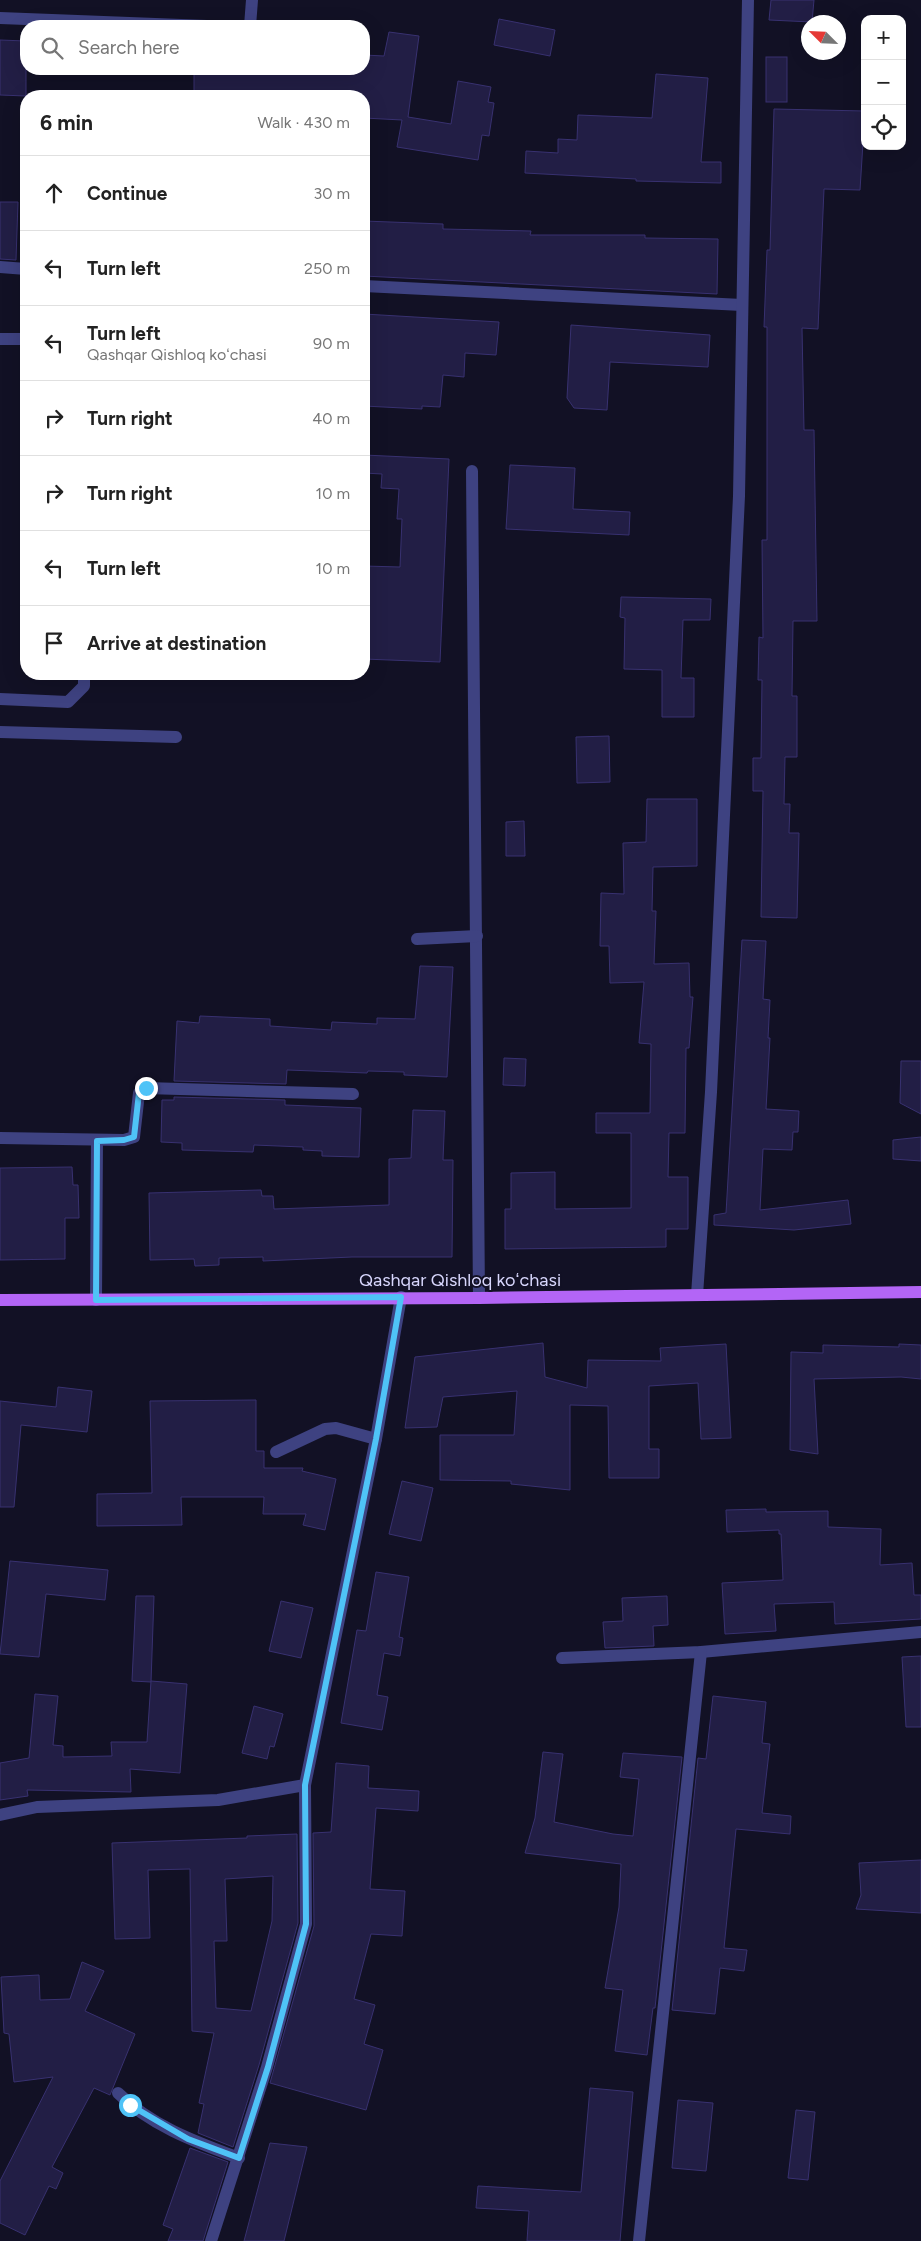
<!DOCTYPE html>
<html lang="en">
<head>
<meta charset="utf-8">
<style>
	:root { --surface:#fff; --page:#f2f2f2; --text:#222; --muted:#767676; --line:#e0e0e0 }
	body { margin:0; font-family:Figtree,sans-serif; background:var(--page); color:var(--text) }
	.controls { position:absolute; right:15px; top:15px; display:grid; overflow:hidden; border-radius:10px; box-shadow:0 5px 20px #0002 }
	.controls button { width:45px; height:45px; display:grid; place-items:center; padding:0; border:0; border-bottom:1px solid var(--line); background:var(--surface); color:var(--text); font:25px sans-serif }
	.compass { position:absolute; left:801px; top:15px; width:45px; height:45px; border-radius:50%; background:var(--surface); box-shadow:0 5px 20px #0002; rotate:294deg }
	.stop { position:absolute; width:15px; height:15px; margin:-11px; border:4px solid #4fc3f7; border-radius:50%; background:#fff }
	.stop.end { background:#4fc3f7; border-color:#fff; box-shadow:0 1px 5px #0008 }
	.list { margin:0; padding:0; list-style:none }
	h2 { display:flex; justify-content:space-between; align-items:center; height:65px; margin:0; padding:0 20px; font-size:21px }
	h2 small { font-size:16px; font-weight:400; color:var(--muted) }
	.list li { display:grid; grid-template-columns:32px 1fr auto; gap:15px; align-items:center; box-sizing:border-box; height:75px; padding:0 20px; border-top:1px solid var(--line) }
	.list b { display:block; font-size:19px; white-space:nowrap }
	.list p { margin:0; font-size:16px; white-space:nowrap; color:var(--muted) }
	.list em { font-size:16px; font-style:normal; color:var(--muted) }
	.icon { flex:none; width:28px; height:28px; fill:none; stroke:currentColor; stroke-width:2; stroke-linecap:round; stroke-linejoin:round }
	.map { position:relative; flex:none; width:921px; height:2241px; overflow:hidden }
	.search { position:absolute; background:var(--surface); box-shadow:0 5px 20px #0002; left:20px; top:20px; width:350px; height:55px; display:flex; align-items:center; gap:12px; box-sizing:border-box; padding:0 18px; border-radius:20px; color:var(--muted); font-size:19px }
	.panel { position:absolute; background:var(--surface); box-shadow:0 5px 20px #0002; left:20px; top:90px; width:350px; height:590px; border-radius:20px }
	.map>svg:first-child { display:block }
</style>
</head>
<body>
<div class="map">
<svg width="921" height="2241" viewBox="0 0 921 2241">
	<rect width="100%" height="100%" fill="#121125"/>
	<g fill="#221e45" stroke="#383170" fill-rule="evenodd">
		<path d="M 771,0 L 814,0 L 812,22 L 769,20 Z"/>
		<path d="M 499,19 L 555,30 L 550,56 L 494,45 Z"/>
		<path d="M 389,32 L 419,36 L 408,117 L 451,124 L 458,81 L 491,87 L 488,102 L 494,103 L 489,136 L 482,135 L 478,160 L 397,147 L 402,120 L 364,118 L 364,96 L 194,96 L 194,69 L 364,69 L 364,55 L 384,56 Z"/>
		<path d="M 0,40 L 26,41 L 26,96 L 0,95 Z"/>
		<rect x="766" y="57" width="21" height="45"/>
		<path d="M 656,74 L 708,78 L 701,162 L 721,162 L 721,183 L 636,181 L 636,179 L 525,173 L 526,151 L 558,153 L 558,139 L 577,140 L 578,115 L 652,118 Z"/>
		<path d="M 774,109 L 865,111 L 860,190 L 824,189 L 818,329 L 802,328 L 804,430 L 814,430 L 817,621 L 793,621 L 792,696 L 797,696 L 797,757 L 785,757 L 784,804 L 790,804 L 789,833 L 799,833 L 797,918 L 761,917 L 763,791 L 753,791 L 753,758 L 761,758 L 762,680 L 758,680 L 759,637 L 763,638 L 762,540 L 767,540 L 767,327 L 764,327 L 767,250 L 770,250 Z"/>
		<path d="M 0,202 L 18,202 L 16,260 L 0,259 Z"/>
		<path d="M 364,221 L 443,224 L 443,229 L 531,231 L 530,235 L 645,235 L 645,238 L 718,239 L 717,294 L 364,276 Z"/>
		<path d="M 364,314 L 499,322 L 496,355 L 465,353 L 464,377 L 443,375 L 440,407 L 422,406 L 422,409 L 364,406 Z"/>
		<path d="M 571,325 L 710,335 L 708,367 L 610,362 L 607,410 L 574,408 L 567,398 Z"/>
		<path d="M 364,455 L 449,459 L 440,662 L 364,659 L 364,566 L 400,567 L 402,519 L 397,519 L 399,489 L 381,488 L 382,474 L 364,473 Z"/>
		<path d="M 510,465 L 575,468 L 573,509 L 630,512 L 629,535 L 506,529 Z"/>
		<path d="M 621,597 L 711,599 L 710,620 L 683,620 L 681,678 L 694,678 L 694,717 L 662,717 L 662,670 L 624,669 L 625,618 L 620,617 Z"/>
		<path d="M 609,736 L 610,782 L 577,783 L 576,737 Z"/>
		<path d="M 647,799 L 697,799 L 697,866 L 653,867 L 652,911 L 656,911 L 654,964 L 689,963 L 690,997 L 693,997 L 689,1048 L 686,1048 L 685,1133 L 669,1133 L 668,1177 L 688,1177 L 688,1229 L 666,1229 L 666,1247 L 505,1249 L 505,1209 L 511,1209 L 511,1173 L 555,1172 L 555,1209 L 631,1208 L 631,1133 L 596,1133 L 596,1113 L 650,1113 L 651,1044 L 639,1043 L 644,982 L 610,983 L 609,946 L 600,946 L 601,893 L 624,894 L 623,843 L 646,842 Z"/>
		<path d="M 524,821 L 525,856 L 506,856 L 506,822 Z"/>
		<path d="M 742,940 L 766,941 L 763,999 L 770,1000 L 768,1038 L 770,1038 L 766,1109 L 799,1111 L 798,1132 L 793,1132 L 792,1150 L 763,1149 L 760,1210 L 848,1200 L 851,1224 L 794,1230 L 714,1225 L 714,1215 L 726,1213 Z"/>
		<path d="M 420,966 L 453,967 L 447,1077 L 404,1075 L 404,1072 L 368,1071 L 367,1073 L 287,1070 L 286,1084 L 174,1081 L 177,1021 L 199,1023 L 200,1016 L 270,1019 L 270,1026 L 331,1030 L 332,1022 L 377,1024 L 377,1018 L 415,1019 Z"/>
		<path d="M 504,1058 L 526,1059 L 525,1086 L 503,1085 Z"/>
		<path d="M 901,1061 L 921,1061 L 921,1114 L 900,1103 Z"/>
		<path d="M 174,1097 L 285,1100 L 285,1105 L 361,1108 L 359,1157 L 322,1156 L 322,1151 L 303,1150 L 303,1147 L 254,1145 L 253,1152 L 182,1150 L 182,1143 L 161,1142 L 162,1100 L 174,1100 Z"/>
		<path d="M 413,1110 L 445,1111 L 443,1160 L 453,1160 L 452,1257 L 352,1257 L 263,1261 L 263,1257 L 219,1258 L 219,1265 L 195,1266 L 194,1259 L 150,1260 L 149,1193 L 261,1190 L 262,1196 L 273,1196 L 274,1209 L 389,1205 L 389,1159 L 411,1158 Z"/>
		<path d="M 921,1137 L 921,1161 L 893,1159 L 893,1140 Z"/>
		<path d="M 72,1167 L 73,1185 L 78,1185 L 79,1218 L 65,1218 L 65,1259 L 0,1260 L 0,1168 Z"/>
		<path d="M 543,1343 L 545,1377 L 587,1388 L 588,1360 L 661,1361 L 660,1348 L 726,1344 L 731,1438 L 701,1439 L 698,1383 L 649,1386 L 649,1449 L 659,1449 L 659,1478 L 609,1478 L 608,1406 L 570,1405 L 570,1490 L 511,1484 L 511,1481 L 440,1480 L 440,1435 L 514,1435 L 517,1391 L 443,1397 L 437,1427 L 405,1428 L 415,1357 Z"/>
		<path d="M 899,1344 L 921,1345 L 921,1379 L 901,1377 L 814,1379 L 818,1454 L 790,1450 L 791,1352 L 823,1353 L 823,1345 L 899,1347 Z"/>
		<path d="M 58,1387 L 92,1391 L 87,1432 L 21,1425 L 14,1507 L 0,1507 L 0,1401 L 56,1407 Z"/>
		<path d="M 256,1400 L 256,1451 L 264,1451 L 264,1468 L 303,1468 L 302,1471 L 336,1479 L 325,1530 L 303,1525 L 306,1514 L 263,1514 L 264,1497 L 181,1497 L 182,1525 L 97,1526 L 97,1494 L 152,1493 L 150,1401 Z"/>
		<path d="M 402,1481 L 433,1488 L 421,1541 L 389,1534 Z"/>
		<path d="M 766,1509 L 766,1512 L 828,1511 L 828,1527 L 881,1529 L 880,1565 L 912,1563 L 914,1595 L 921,1595 L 921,1619 L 835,1624 L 834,1602 L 774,1604 L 776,1631 L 725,1634 L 722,1583 L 783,1580 L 781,1534 L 779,1534 L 779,1530 L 727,1532 L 726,1510 Z"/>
		<path d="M 10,1561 L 108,1570 L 105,1600 L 46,1594 L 39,1657 L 0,1654 Z"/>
		<path d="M 376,1572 L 409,1577 L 399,1637 L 403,1638 L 400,1656 L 384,1653 L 377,1695 L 388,1697 L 382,1730 L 341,1723 L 357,1630 L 366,1631 Z"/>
		<path d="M 136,1596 L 154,1596 L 151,1682 L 132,1681 Z"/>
		<path d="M 667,1596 L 668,1625 L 653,1626 L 654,1646 L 605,1648 L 603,1622 L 623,1621 L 622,1598 Z"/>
		<path d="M 281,1601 L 313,1608 L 301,1658 L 269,1651 Z"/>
		<path d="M 921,1656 L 921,1727 L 906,1727 L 902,1657 Z"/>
		<path d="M 151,1681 L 187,1684 L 180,1773 L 130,1769 L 131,1792 L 27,1790 L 28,1796 L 0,1800 L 0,1763 L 29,1758 L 35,1694 L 58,1696 L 53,1745 L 63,1746 L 63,1757 L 112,1756 L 111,1742 L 147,1742 Z"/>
		<path d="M 713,1696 L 766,1702 L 762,1743 L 770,1744 L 762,1813 L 791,1816 L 790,1834 L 736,1829 L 724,1948 L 747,1950 L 744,1971 L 720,1968 L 715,2014 L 672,2010 L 698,1758 L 706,1759 Z"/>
		<path d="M 254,1706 L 283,1714 L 274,1747 L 270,1746 L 267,1759 L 242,1753 Z"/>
		<path d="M 543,1752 L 563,1754 L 554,1822 L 613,1834 L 633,1836 L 639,1779 L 620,1777 L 623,1753 L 682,1757 L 655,2008 L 653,2008 L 647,2055 L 615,2051 L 623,1990 L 605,1988 L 619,1907 L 621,1864 L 525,1853 L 535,1818 Z"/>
		<path d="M 336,1763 L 369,1766 L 368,1788 L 419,1791 L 418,1811 L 376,1808 L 370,1889 L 405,1891 L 402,1936 L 371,1934 L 354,1999 L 375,2005 L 364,2044 L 383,2050 L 366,2110 L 270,2083 L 314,1926 L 313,1833 L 331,1832 Z"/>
		<path d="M 297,1834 L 298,1923 L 259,2065 L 233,2147 L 198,2133 L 204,2104 L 199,2103 L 214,2033 L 192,2031 L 190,1869 L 148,1870 L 150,1938 L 115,1939 L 112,1843 L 247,1838 L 247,1836 ZM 273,1876 L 272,1921 L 251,2011 L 216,2008 L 214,1941 L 227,1941 L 225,1879 Z"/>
		<path d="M 921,1860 L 921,1913 L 856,1909 L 861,1895 L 859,1863 Z"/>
		<path d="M 82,1962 L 104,1971 L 85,2011 L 135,2034 L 110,2095 L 94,2088 L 52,2167 L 63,2173 L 56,2189 L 49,2186 L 25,2235 L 0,2223 L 0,2181 L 53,2077 L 14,2082 L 9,2034 L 4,2033 L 1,1977 L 39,1975 L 40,2000 L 70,1999 Z"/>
		<path d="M 590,2088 L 633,2092 L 620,2241 L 527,2241 L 529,2211 L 476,2208 L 478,2186 L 581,2192 Z"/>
		<path d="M 678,2100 L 713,2103 L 706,2171 L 672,2168 Z"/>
		<path d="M 796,2110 L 815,2112 L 808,2180 L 788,2178 Z"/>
		<path d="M 270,2143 L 307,2147 L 284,2241 L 244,2241 Z"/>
		<path d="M 190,2148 L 228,2162 L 203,2241 L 168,2241 L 173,2229 L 163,2225 Z"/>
	</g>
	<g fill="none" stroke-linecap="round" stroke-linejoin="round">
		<g stroke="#3e4281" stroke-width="12">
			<path d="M 0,18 L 207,26"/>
			<path d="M 250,26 L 252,0"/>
			<path d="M 0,267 L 26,269"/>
			<path d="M 364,286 L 742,305"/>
			<path d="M 0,339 L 26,339"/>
			<path d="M 472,471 L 479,1298"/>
			<path d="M 0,699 L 68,702 L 84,686 L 84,674"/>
			<path d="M 0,732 L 176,737"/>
			<path d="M 417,939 L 477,936"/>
			<path d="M 0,1138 L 124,1140 L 134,1137 L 139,1093 L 146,1088 L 353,1094"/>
			<path d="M 697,1295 L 711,1092 L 739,496 L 748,0"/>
			<path d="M 96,1300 L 97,1141"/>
			<path d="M 276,1452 L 325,1429 L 336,1428 L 376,1439"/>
			<path d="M 562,1658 L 701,1652 L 921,1632"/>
			<path d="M 0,1815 L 37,1807 L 218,1800 L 305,1785"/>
			<path d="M 118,2093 C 151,2126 196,2142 239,2158"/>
			<path d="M 211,2241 L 267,2067 L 306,1924 L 305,1785 L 376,1439 L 401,1297"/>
			<path d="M 639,2241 L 701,1652"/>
		</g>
		<path stroke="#b365f6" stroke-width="12" d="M 0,1300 L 479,1298 L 921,1292"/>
	</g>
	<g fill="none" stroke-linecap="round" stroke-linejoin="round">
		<path stroke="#4fc3f7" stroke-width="6" d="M 130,2105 L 188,2139 L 239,2158 L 268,2067 L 306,1924 L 305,1785 L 376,1439 L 401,1297 L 96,1300 L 97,1141 L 124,1140 L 134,1137 L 139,1093 L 146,1088"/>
	</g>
	<g text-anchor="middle" stroke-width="4" stroke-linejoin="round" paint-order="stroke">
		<g font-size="18" fill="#d8d7fd" stroke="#121125">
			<text x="460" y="1286">Qashqar Qishloq koʻchasi</text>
		</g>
	</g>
</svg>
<div class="controls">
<button>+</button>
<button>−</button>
<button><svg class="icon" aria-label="locate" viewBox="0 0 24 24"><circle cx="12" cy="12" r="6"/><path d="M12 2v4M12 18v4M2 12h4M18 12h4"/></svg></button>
</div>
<svg class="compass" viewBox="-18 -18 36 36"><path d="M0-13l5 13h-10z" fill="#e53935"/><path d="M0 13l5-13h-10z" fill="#767676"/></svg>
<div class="stop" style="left:130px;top:2105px"></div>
<div class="stop end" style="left:146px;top:1088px"></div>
<div class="search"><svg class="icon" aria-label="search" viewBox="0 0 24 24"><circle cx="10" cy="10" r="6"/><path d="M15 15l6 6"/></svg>Search here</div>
<section class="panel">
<h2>6 min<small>Walk · 430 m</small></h2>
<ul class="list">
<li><svg class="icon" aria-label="ahead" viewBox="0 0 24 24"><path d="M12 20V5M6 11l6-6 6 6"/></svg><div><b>Continue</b></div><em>30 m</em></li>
<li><svg class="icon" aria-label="left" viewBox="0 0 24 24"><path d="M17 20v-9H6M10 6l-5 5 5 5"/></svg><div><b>Turn left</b></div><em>250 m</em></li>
<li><svg class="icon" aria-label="left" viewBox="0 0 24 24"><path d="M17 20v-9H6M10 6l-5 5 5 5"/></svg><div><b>Turn left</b><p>Qashqar Qishloq koʻchasi</p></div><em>90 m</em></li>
<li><svg class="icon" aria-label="right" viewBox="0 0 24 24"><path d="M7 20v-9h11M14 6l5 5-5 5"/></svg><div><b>Turn right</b></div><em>40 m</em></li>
<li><svg class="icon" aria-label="right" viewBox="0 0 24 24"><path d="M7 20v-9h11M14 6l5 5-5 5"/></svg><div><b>Turn right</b></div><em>10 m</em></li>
<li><svg class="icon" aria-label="left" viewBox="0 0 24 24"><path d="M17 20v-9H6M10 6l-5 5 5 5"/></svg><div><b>Turn left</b></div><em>10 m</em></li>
<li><svg class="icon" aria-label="arrive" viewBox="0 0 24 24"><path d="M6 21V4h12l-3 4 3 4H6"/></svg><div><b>Arrive at destination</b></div></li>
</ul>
</section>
</div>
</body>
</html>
